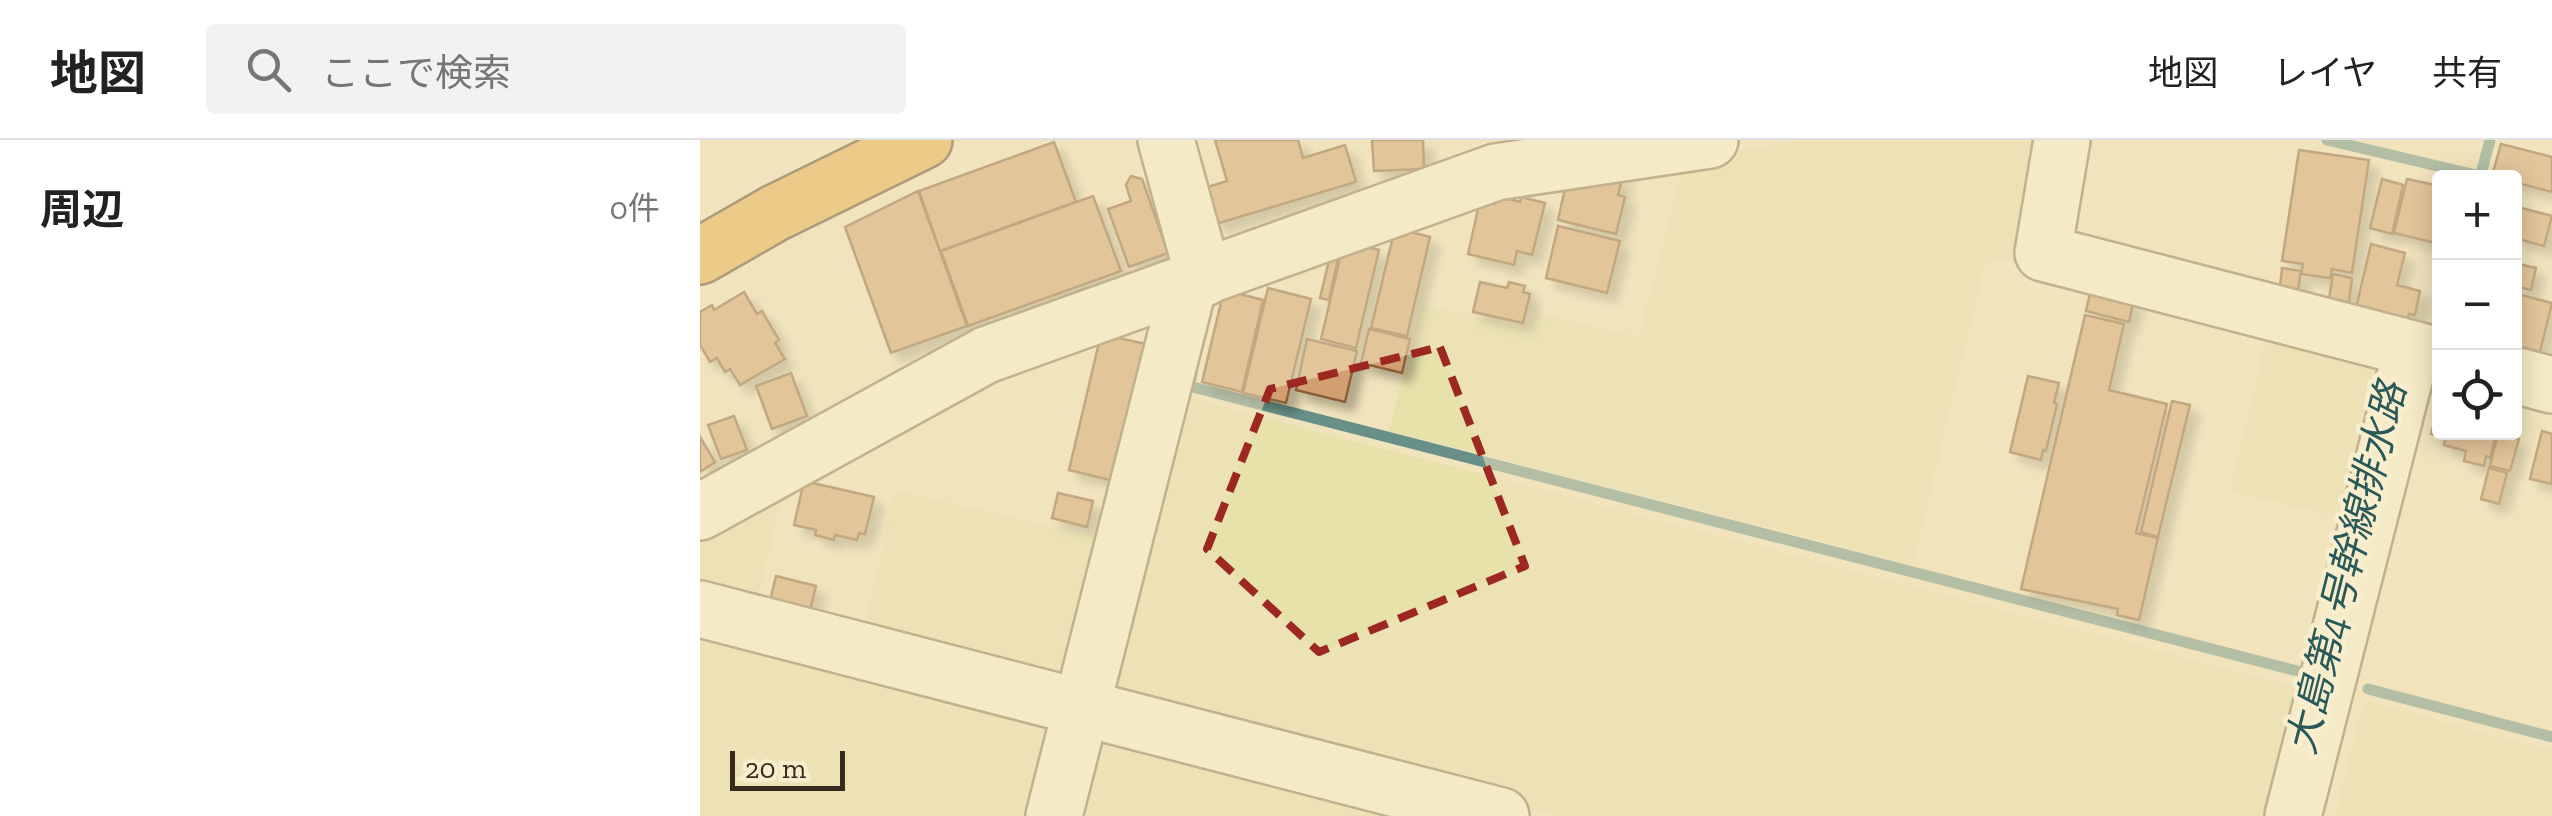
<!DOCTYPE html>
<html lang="ja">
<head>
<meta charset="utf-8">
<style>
	:root { --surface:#fff; --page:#f2f2f2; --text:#222; --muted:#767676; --line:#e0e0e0 }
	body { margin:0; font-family:"Zilla Slab","Noto Sans JP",serif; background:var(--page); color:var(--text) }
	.controls { position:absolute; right:30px; top:30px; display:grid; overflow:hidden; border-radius:10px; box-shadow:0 5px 25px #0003 }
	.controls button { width:90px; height:90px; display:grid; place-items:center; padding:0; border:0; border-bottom:2px solid var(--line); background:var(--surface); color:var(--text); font:50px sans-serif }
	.scale { position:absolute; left:30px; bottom:25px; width:115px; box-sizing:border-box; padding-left:10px; border:5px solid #382b1b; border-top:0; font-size:28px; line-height:35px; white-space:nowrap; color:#382b1b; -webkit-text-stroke:8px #f8eecd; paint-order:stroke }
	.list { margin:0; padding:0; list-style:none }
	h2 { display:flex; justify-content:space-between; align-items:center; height:130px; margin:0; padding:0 40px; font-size:42px }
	h2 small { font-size:32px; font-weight:400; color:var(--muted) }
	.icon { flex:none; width:55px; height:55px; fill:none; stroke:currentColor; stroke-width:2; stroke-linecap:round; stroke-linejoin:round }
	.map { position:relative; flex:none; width:1852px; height:676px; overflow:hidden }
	header { display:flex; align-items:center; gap:60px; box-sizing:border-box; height:140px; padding:0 50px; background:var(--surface); border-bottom:2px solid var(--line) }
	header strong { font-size:48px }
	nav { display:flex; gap:55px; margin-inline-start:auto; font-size:35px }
	.search { width:700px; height:90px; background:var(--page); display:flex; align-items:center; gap:25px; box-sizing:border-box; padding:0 35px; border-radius:10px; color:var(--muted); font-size:38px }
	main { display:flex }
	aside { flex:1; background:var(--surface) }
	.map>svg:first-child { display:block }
</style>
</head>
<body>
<header>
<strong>地図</strong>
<div class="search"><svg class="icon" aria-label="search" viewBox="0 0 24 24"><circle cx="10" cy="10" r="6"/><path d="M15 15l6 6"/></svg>ここで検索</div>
<nav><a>地図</a><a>レイヤ</a><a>共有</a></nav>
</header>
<main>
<aside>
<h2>周辺<small>0件</small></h2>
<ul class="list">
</ul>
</aside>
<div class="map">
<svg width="1852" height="676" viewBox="0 0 1852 676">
	<defs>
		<filter id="shadow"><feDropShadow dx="9" dy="9" stdDeviation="5" flood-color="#0004"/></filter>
	</defs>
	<rect width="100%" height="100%" fill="#f1e4bd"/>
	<g fill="#e7e1aa">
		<path d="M 1106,0 L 1341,0 L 1325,126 L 1287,116 L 1213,424 L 689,291 L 722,163 L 828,189 L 834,171 L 939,197 L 984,19 Z"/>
		<path d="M 1568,192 L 1696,222 L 1658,382 L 1530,351 Z"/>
		<path d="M 478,255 L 1610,550 L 1577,676 L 856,676 L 400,557 Z"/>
		<path d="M 85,344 L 56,467 L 0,453 L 0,391 Z"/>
		<path d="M 196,350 L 408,400 L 372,554 L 160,504 Z"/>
		<path d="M 0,481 L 366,574 L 340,676 L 0,676 Z"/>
		<path d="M 1664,561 L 1852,610 L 1852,676 L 1635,676 Z"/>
		<path d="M 392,583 L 753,676 L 368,676 Z"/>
	</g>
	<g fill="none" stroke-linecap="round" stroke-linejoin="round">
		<g stroke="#689088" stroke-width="11">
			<path d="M 1627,0 L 1780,36"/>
			<path d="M 1780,38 L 1790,0"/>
			<path d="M 492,234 L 489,246 L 1613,535"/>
			<path d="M 1668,549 L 1852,597"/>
		</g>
	</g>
	<g fill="#d29f70" stroke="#8a5e39" stroke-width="2.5" filter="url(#shadow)">
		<path d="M 515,0 L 598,0 L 603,18 L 645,5 L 656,42 L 516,84 L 504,48 L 527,41 Z"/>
		<path d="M 672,0 L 723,0 L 724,29 L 674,31 Z"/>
		<path d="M 354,2 L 376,62 L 240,111 L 219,51 Z"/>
		<path d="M 1801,4 L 1852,17 L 1852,52 L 1814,42 L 1814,38 L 1792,36 Z"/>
		<path d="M 1599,10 L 1669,20 L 1652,133 L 1632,129 L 1630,138 L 1601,134 L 1603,124 L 1582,121 Z"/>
		<path d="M 923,35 L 918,55 L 925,57 L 916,94 L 858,80 L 867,39 Z"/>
		<path d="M 431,36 L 442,39 L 468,113 L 429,127 L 408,69 L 431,61 L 426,45 Z"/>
		<path d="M 1682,39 L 1703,45 L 1692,94 L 1670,88 Z"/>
		<path d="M 1707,39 L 1740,46 L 1740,104 L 1694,93 Z"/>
		<path d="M 218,51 L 267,186 L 191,213 L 145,87 Z"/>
		<path d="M 393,56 L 421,131 L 268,186 L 241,111 Z"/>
		<path d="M 797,56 L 820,62 L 821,57 L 845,63 L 832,115 L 817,111 L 814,125 L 768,114 L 780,60 L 795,64 Z"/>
		<path d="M 1814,66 L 1852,76 L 1844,106 L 1814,98 Z"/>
		<path d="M 858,86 L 920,101 L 907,153 L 846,138 Z"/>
		<path d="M 695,88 L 730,97 L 707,196 L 671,188 Z"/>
		<path d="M 656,104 L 679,110 L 656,208 L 621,199 L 642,110 L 654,113 Z"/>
		<path d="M 1671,104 L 1705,113 L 1697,145 L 1720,151 L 1715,175 L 1709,174 L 1707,180 L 1656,168 Z"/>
		<path d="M 631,112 L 639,114 L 629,160 L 620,158 Z"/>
		<path d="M 1814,123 L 1836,128 L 1831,150 L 1814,146 Z"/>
		<path d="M 1582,128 L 1601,131 L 1598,150 L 1580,147 Z"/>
		<path d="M 1633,134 L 1652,138 L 1649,162 L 1629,159 Z"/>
		<path d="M 780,142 L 807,148 L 809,142 L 825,146 L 823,152 L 830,154 L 823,183 L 773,172 Z"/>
		<path d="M 568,148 L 611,159 L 586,263 L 543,253 Z"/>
		<path d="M 1391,149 L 1434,159 L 1429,182 L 1386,171 Z"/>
		<path d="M 524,150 L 563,160 L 542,252 L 502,242 Z"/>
		<path d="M 44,152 L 57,174 L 62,171 L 79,200 L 75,203 L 85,219 L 40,245 L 30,229 L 25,232 L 17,218 L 10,222 L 0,205 L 0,172 L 12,165 L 14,170 Z"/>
		<path d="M 1814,153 L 1852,163 L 1840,212 L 1814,205 Z"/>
		<path d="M 1385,175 L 1424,184 L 1409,250 L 1467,264 L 1436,393 L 1458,398 L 1439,480 L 1417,475 L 1418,469 L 1321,449 Z"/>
		<path d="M 669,189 L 710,199 L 702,233 L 661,223 Z"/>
		<path d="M 401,194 L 450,205 L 418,342 L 369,330 Z"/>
		<path d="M 607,199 L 657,211 L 645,262 L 596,250 Z"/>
		<path d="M 91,233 L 107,276 L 72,289 L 56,246 Z"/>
		<path d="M 1328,236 L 1359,243 L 1354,263 L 1357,264 L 1346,311 L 1343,310 L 1341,320 L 1310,312 Z"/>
		<path d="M 1472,261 L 1490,265 L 1458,397 L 1441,392 Z"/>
		<path d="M 1740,261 L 1740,292 L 1797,292 L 1790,318 L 1786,316 L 1784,326 L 1764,321 L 1766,311 L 1744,305 L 1746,297 L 1731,294 Z"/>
		<path d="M 34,276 L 47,310 L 21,319 L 8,285 Z"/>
		<path d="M 1842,291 L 1852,294 L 1852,344 L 1830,339 Z"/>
		<path d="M 1798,293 L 1819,299 L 1810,331 L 1790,326 Z"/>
		<path d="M 0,297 L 15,322 L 0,332 Z"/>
		<path d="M 1789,328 L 1807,333 L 1799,364 L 1781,359 Z"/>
		<path d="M 104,341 L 174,357 L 165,394 L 159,393 L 157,400 L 135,395 L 134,400 L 115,395 L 116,390 L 94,385 Z"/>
		<path d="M 358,353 L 393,361 L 387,387 L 352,378 Z"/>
		<path d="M 76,436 L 116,446 L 108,479 L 68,469 Z"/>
	</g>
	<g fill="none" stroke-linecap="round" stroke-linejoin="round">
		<defs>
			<g id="minor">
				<path d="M 466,0 L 504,138"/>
				<path d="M 1362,0 L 1343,113 L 1740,216"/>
				<path d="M 1814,235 L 1852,245"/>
				<path d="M 0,372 L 286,215 L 796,32 L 1010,0"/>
				<path d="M 0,469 L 801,676"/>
				<path d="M 354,676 L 489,144"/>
				<path d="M 1593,676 L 1712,209"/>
			</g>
			<path id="highway" d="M 0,116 L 75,73 L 224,0"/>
		</defs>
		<use href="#minor" stroke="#8a7455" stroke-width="60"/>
		<use href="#highway" stroke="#57422a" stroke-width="60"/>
		<use href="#minor" stroke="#fbf1d1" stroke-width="55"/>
		<use href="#highway" stroke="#e7aa47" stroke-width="55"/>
	</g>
	<path d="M0 0H1852V676H0ZM 740,207 L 825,426 L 619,512 L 507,409 L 570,249 Z" fill="#f1e4bd" fill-opacity=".55" fill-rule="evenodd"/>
	<path fill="none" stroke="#9d2821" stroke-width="8" stroke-dasharray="20 12" stroke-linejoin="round" d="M 740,207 L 825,426 L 619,512 L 507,409 L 570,249 Z"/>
	<g text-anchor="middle" stroke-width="9" stroke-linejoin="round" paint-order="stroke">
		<g font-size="40" font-style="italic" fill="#295959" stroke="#f8eecd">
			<text transform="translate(1646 428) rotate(-76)" y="14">大島第4号幹線排水路</text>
		</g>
	</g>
</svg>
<div class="controls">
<button>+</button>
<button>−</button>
<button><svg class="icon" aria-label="locate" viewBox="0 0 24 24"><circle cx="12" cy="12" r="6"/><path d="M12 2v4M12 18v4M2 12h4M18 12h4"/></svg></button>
</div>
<div class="scale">20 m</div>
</div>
</main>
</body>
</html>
